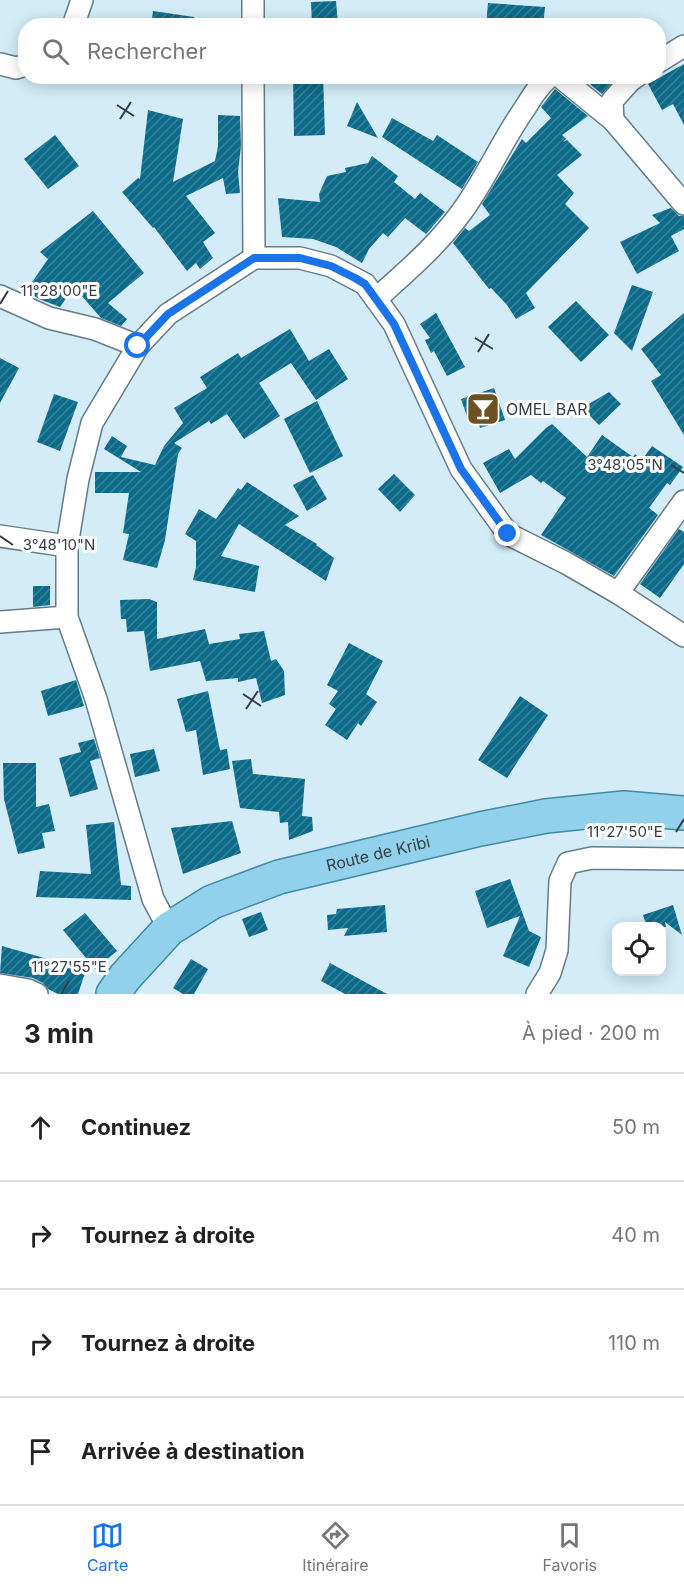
<!DOCTYPE html>
<html lang="fr">
<head>
<meta charset="utf-8">
<style>
	:root { --surface:#fff; --page:#f6f6f6; --text:#222; --muted:#767676; --line:#e0e0e0; --accent:#1a73e8 }
	body { margin:0; font-family:Inter,sans-serif; background:var(--page); color:var(--text) }
	.controls { position:absolute; right:18px; bottom:18px; display:grid; overflow:hidden; border-radius:12px; box-shadow:0 3px 15px #0003 }
	.controls button { width:54px; height:54px; display:grid; place-items:center; padding:0; border:0; border-bottom:2px solid var(--line); background:var(--surface); color:var(--text); font:30px sans-serif }
	.stop { position:absolute; width:18px; height:18px; margin:-14px; border:4px solid #1a73e8; border-radius:50%; background:#fff }
	.stop.end { background:#1a73e8; border-color:#fff; box-shadow:0 2px 6px #0008 }
	.list { margin:0; padding:0; list-style:none }
	h2 { display:flex; justify-content:space-between; align-items:center; height:78px; margin:0; padding:0 24px; font-size:26px }
	h2 small { font-size:20px; font-weight:400; color:var(--muted) }
	.list li { display:grid; grid-template-columns:39px 1fr auto; gap:18px; align-items:center; box-sizing:border-box; height:108px; padding:0 24px; border-top:2px solid var(--line) }
	.list b { display:block; font-size:22px; white-space:nowrap }
	.list em { font-size:20px; font-style:normal; color:var(--muted) }
	.icon { flex:none; width:33px; height:33px; fill:none; stroke:currentColor; stroke-width:2; stroke-linecap:round; stroke-linejoin:round }
	.map { position:relative; flex:none; width:684px; height:994px; overflow:hidden }
	.search { position:absolute; background:var(--surface); box-shadow:0 3px 15px #0003; left:18px; right:18px; top:18px; height:66px; display:flex; align-items:center; gap:15px; box-sizing:border-box; padding:0 21px; border-radius:24px; color:var(--muted); font-size:22px }
	.sheet { height:510px; background:var(--surface) }
	nav { display:flex; justify-content:space-around; align-items:center; box-sizing:border-box; height:84px; border-top:2px solid var(--line); background:var(--surface); font-size:16px; color:var(--muted) }
	nav a { display:grid; justify-items:center; gap:3px }
	nav .on { color:var(--accent) }
	.map>svg:first-child { display:block }
</style>
</head>
<body>
<div class="map">
<svg width="684" height="994" viewBox="0 0 684 994">
	<defs>
		<pattern id="building-hatch" width="6" height="6" patternUnits="userSpaceOnUse" patternTransform="scale(1.5)"><rect width="6" height="6" fill="#0c6b8a"/><path d="M-1 1l2-2M0 6l6-6M5 7l2-2" fill="none" stroke="#3a8299"/></pattern>
	</defs>
	<rect width="100%" height="100%" fill="#d3ecf8"/>
	<g fill="url(#building-hatch)">
		<path d="M 336,1 L 338,24 L 312,25 L 311,2 Z"/>
		<path d="M 488,3 L 545,7 L 543,26 L 486,26 Z"/>
		<path d="M 153,11 L 194,17 L 193,26 L 151,26 Z"/>
		<path d="M 684,64 L 684,125 L 673,104 L 662,110 L 648,84 Z"/>
		<path d="M 293,76 L 323,76 L 325,135 L 294,136 Z"/>
		<path d="M 580,76 L 603,76 L 611,84 L 602,94 Z"/>
		<path d="M 555,89 L 588,116 L 562,135 L 566,139 L 563,142 L 567,140 L 582,155 L 557,175 L 574,193 L 565,204 L 589,228 L 526,293 L 535,308 L 516,319 L 507,305 L 491,288 L 489,289 L 453,243 L 465,228 L 469,231 L 490,215 L 482,204 L 522,139 L 526,143 L 551,118 L 541,107 Z"/>
		<path d="M 357,102 L 378,138 L 347,126 Z"/>
		<path d="M 148,110 L 183,119 L 173,182 L 215,161 L 218,146 L 218,115 L 240,116 L 241,146 L 238,172 L 240,193 L 226,194 L 223,178 L 186,196 L 215,233 L 203,242 L 213,258 L 200,269 L 196,263 L 187,271 L 154,227 L 153,228 L 122,192 L 138,178 L 140,179 Z"/>
		<path d="M 392,118 L 433,141 L 437,135 L 478,162 L 462,189 L 382,137 Z"/>
		<path d="M 55,135 L 79,166 L 48,189 L 24,159 Z"/>
		<path d="M 372,156 L 398,176 L 394,182 L 415,199 L 420,193 L 445,212 L 426,234 L 405,218 L 388,237 L 383,233 L 369,249 L 362,263 L 336,247 L 313,239 L 282,237 L 278,198 L 320,202 L 319,194 L 327,176 L 346,172 L 345,168 L 368,163 Z"/>
		<path d="M 671,208 L 679,216 L 684,216 L 684,229 L 671,236 L 679,251 L 637,274 L 620,242 L 660,223 L 652,215 Z"/>
		<path d="M 93,211 L 144,273 L 108,303 L 127,319 L 121,326 L 101,318 L 74,287 L 60,307 L 39,299 L 26,291 L 48,259 L 40,252 Z"/>
		<path d="M 632,285 L 653,292 L 632,351 L 614,333 Z"/>
		<path d="M 576,301 L 609,335 L 581,362 L 548,327 Z"/>
		<path d="M 436,313 L 465,367 L 447,376 L 434,351 L 431,353 L 425,340 L 430,338 L 420,324 Z"/>
		<path d="M 684,313 L 684,435 L 651,381 L 661,375 L 641,349 Z"/>
		<path d="M 290,329 L 309,361 L 329,349 L 348,379 L 316,400 L 291,363 L 259,383 L 280,416 L 244,439 L 227,414 L 211,424 L 209,421 L 174,443 L 182,448 L 178,454 L 165,540 L 157,568 L 123,560 L 129,534 L 123,533 L 129,493 L 95,493 L 95,472 L 141,472 L 104,449 L 112,436 L 127,446 L 121,457 L 155,465 L 164,446 L 183,423 L 174,408 L 207,388 L 200,377 L 238,353 L 241,358 Z"/>
		<path d="M 0,358 L 19,368 L 0,403 Z"/>
		<path d="M 494,388 L 505,420 L 480,428 L 478,419 L 469,422 L 461,399 Z"/>
		<path d="M 609,392 L 621,404 L 599,425 L 582,408 Z"/>
		<path d="M 54,394 L 78,402 L 60,451 L 37,442 Z"/>
		<path d="M 317,401 L 343,456 L 310,473 L 284,419 Z"/>
		<path d="M 552,424 L 587,457 L 602,435 L 633,457 L 635,454 L 642,460 L 652,446 L 683,467 L 670,485 L 667,483 L 649,508 L 658,515 L 614,576 L 541,535 L 566,498 L 543,481 L 541,483 L 531,475 L 500,493 L 483,463 L 509,449 L 515,459 L 546,428 Z"/>
		<path d="M 394,474 L 415,495 L 400,512 L 378,489 Z"/>
		<path d="M 313,475 L 327,499 L 307,511 L 293,485 Z"/>
		<path d="M 247,482 L 299,516 L 285,525 L 317,544 L 316,545 L 334,558 L 326,581 L 239,524 L 221,556 L 259,566 L 255,592 L 193,580 L 196,567 L 196,541 L 185,534 L 199,509 L 216,519 L 238,488 L 241,490 Z"/>
		<path d="M 679,529 L 684,532 L 684,564 L 660,598 L 640,584 Z"/>
		<path d="M 33,586 L 50,586 L 50,605 L 33,607 Z"/>
		<path d="M 149,599 L 157,602 L 157,639 L 205,629 L 209,644 L 240,639 L 239,634 L 264,631 L 271,661 L 276,659 L 284,671 L 285,695 L 262,703 L 256,678 L 238,682 L 238,678 L 206,681 L 200,661 L 150,671 L 144,631 L 127,632 L 126,619 L 121,619 L 120,600 Z"/>
		<path d="M 349,643 L 383,661 L 366,694 L 377,702 L 361,726 L 358,723 L 347,740 L 325,725 L 336,709 L 329,704 L 338,691 L 327,685 Z"/>
		<path d="M 76,680 L 84,706 L 48,716 L 41,691 Z"/>
		<path d="M 208,691 L 220,750 L 227,749 L 230,769 L 203,775 L 196,730 L 186,732 L 177,699 Z"/>
		<path d="M 520,696 L 548,715 L 507,778 L 478,760 Z"/>
		<path d="M 94,739 L 100,758 L 90,761 L 98,789 L 70,797 L 59,758 L 81,752 L 78,743 Z"/>
		<path d="M 154,749 L 160,771 L 135,777 L 130,754 Z"/>
		<path d="M 251,759 L 253,774 L 305,779 L 302,816 L 312,817 L 313,831 L 289,840 L 288,822 L 280,823 L 279,812 L 240,808 L 232,761 Z"/>
		<path d="M 3,763 L 36,763 L 36,807 L 49,804 L 55,831 L 42,833 L 45,848 L 18,854 L 4,799 Z"/>
		<path d="M 232,821 L 241,853 L 183,874 L 171,828 Z"/>
		<path d="M 114,822 L 121,885 L 131,886 L 131,900 L 36,897 L 40,871 L 91,874 L 86,825 Z"/>
		<path d="M 510,879 L 529,931 L 541,937 L 529,967 L 503,956 L 520,916 L 487,928 L 475,891 Z"/>
		<path d="M 385,905 L 387,932 L 344,936 L 348,928 L 328,930 L 327,915 L 336,914 L 337,909 Z"/>
		<path d="M 673,905 L 682,935 L 665,922 L 666,927 L 647,927 L 643,915 Z"/>
		<path d="M 261,912 L 268,930 L 249,937 L 242,919 Z"/>
		<path d="M 85,913 L 117,951 L 95,969 L 63,930 Z"/>
		<path d="M 2,946 L 86,970 L 78,994 L 58,994 L 48,989 L 43,983 L 33,978 L 0,973 Z"/>
		<path d="M 191,959 L 208,969 L 194,994 L 183,994 L 173,988 Z"/>
		<path d="M 330,963 L 387,994 L 345,994 L 321,981 Z"/>
	</g>
	<g fill="none" stroke-linecap="round" stroke-linejoin="round">
		<defs>
			<g id="street">
				<path d="M 73,26 L 82,0"/>
				<path d="M 253,26 L 253,0"/>
				<path d="M 658,62 L 684,46"/>
				<path d="M 0,64 L 16,68 L 26,65"/>
				<path d="M 253,76 L 254,258"/>
				<path d="M 559,76 L 613,120"/>
				<path d="M 637,76 L 630,81 L 612,101 L 613,120 L 684,204"/>
				<path d="M 0,296 L 49,318 L 95,329 L 138,346"/>
				<path d="M 376,299 C 407,271 438,245 463,210 C 486,178 502,141 525,108 C 532,97 540,83 551,76"/>
				<path d="M 0,536 L 67,546"/>
				<path d="M 618,593 L 684,501"/>
				<path d="M 0,622 L 67,617"/>
				<path d="M 169,929 L 153,899 L 96,699 L 67,617 L 67,546 L 78,479 L 92,423 L 138,346 L 168,314 L 254,258 L 300,258 L 331,266 L 365,284 L 394,324 L 461,469 L 508,534 L 566,563 L 618,593 L 684,636"/>
				<path d="M 0,985 L 28,990 L 37,994"/>
				<path d="M 537,994 L 550,973 L 557,950 L 560,881 L 568,863 L 592,858 L 684,859"/>
			</g>
			<g id="primary">
				<path id="s1" d="M 113,994 L 125,977 L 169,929 L 212,902 L 279,877 L 480,829 L 546,816 L 624,808 L 684,813"/>
			</g>
		</defs>
		<use href="#street" stroke="#657c86" stroke-width="24"/>
		<use href="#primary" stroke="#418aa7" stroke-width="36"/>
		<use href="#street" stroke="#fff" stroke-width="21"/>
		<use href="#primary" stroke="#91d1eb" stroke-width="33"/>
	</g>
	<g fill="none" stroke-linecap="round" stroke-linejoin="round">
		<path stroke="#1a73e8" stroke-width="8" d="M 138,346 L 168,314 L 254,258 L 300,258 L 331,266 L 355,278 L 365,284 L 394,324 L 461,469 L 508,534"/>
	</g>
	<path fill="none" stroke="#353f43" stroke-width="2" d="M 117,105 L 134,116M 120,119 L 131,102M 0,304 L 8,291M 475,338 L 493,349M 478,352 L 489,334M 671,465 L 684,473M 0,536 L 13,545M 243,694 L 261,706M 246,709 L 258,691M 676,832 L 684,819M 61,994 L 69,981"/>
	<defs>
		<symbol id="bar-square" viewBox="-11 -11 22 22"><rect x="-9" y="-9" width="18" height="18" rx="4" fill="#6c5123" stroke="#fff"/><path d="M-6-5H6L.8 .8V4.5H3.5V6h-7V4.5H-.8V.8Z" fill="#fff"/></symbol>
	</defs>
	<g fill-rule="evenodd">
		<use href="#bar-square" x="464" y="390" width="38" height="38"/>
	</g>
	<g text-anchor="middle" stroke-width="6" stroke-linejoin="round" paint-order="stroke">
		<g font-size="16" fill="#353f43" stroke="#fff" text-anchor="start">
			<text x="506" y="415">OMEL BAR</text>
		</g>
		<g font-size="16" fill="#353f43" stroke="#fff">
			<text dy="6" stroke="none"><textPath href="#s1" startOffset="310">Route de Kribi</textPath></text>
		</g>
	</g>
	<g font-size="15" text-anchor="middle" fill="#353f43" stroke="#fff" stroke-width="6" stroke-linejoin="round" paint-order="stroke">
		<text x="59" y="296">11°28'00"E</text>
		<text x="625" y="470">3°48'05"N</text>
		<text x="59" y="550">3°48'10"N</text>
		<text x="625" y="837">11°27'50"E</text>
		<text x="69" y="972">11°27'55"E</text>
	</g>
</svg>
<div class="controls">
<button><svg class="icon" aria-label="locate" viewBox="0 0 24 24"><circle cx="12" cy="12" r="6"/><path d="M12 2v4M12 18v4M2 12h4M18 12h4"/></svg></button>
</div>
<div class="stop" style="left:138px;top:346px"></div>
<div class="stop end" style="left:508px;top:534px"></div>
<div class="search"><svg class="icon" aria-label="search" viewBox="0 0 24 24"><circle cx="10" cy="10" r="6"/><path d="M15 15l6 6"/></svg>Rechercher</div>
</div>
<section class="sheet">
<h2>3 min<small>À pied · 200 m</small></h2>
<ul class="list">
<li><svg class="icon" aria-label="ahead" viewBox="0 0 24 24"><path d="M12 20V5M6 11l6-6 6 6"/></svg><div><b>Continuez</b></div><em>50 m</em></li>
<li><svg class="icon" aria-label="right" viewBox="0 0 24 24"><path d="M7 20v-9h11M14 6l5 5-5 5"/></svg><div><b>Tournez à droite</b></div><em>40 m</em></li>
<li><svg class="icon" aria-label="right" viewBox="0 0 24 24"><path d="M7 20v-9h11M14 6l5 5-5 5"/></svg><div><b>Tournez à droite</b></div><em>110 m</em></li>
<li><svg class="icon" aria-label="arrive" viewBox="0 0 24 24"><path d="M6 21V4h12l-3 4 3 4H6"/></svg><div><b>Arrivée à destination</b></div></li>
</ul>
</section>
<nav>
<a class="on"><svg class="icon" aria-label="map" viewBox="0 0 24 24"><path d="M3 6l6-2 6 2 6-2v14l-6 2-6-2-6 2zM9 4v14M15 6v14"/></svg>Carte</a>
<a><svg class="icon" aria-label="directions" viewBox="0 0 24 24"><path d="M12 3l9 9-9 9-9-9zM9 14v-3h6M13 9l2 2-2 2"/></svg>Itinéraire</a>
<a><svg class="icon" aria-label="saved" viewBox="0 0 24 24"><path d="M7 4h10v16l-5-4-5 4z"/></svg>Favoris</a>
</nav>
</body>
</html>
